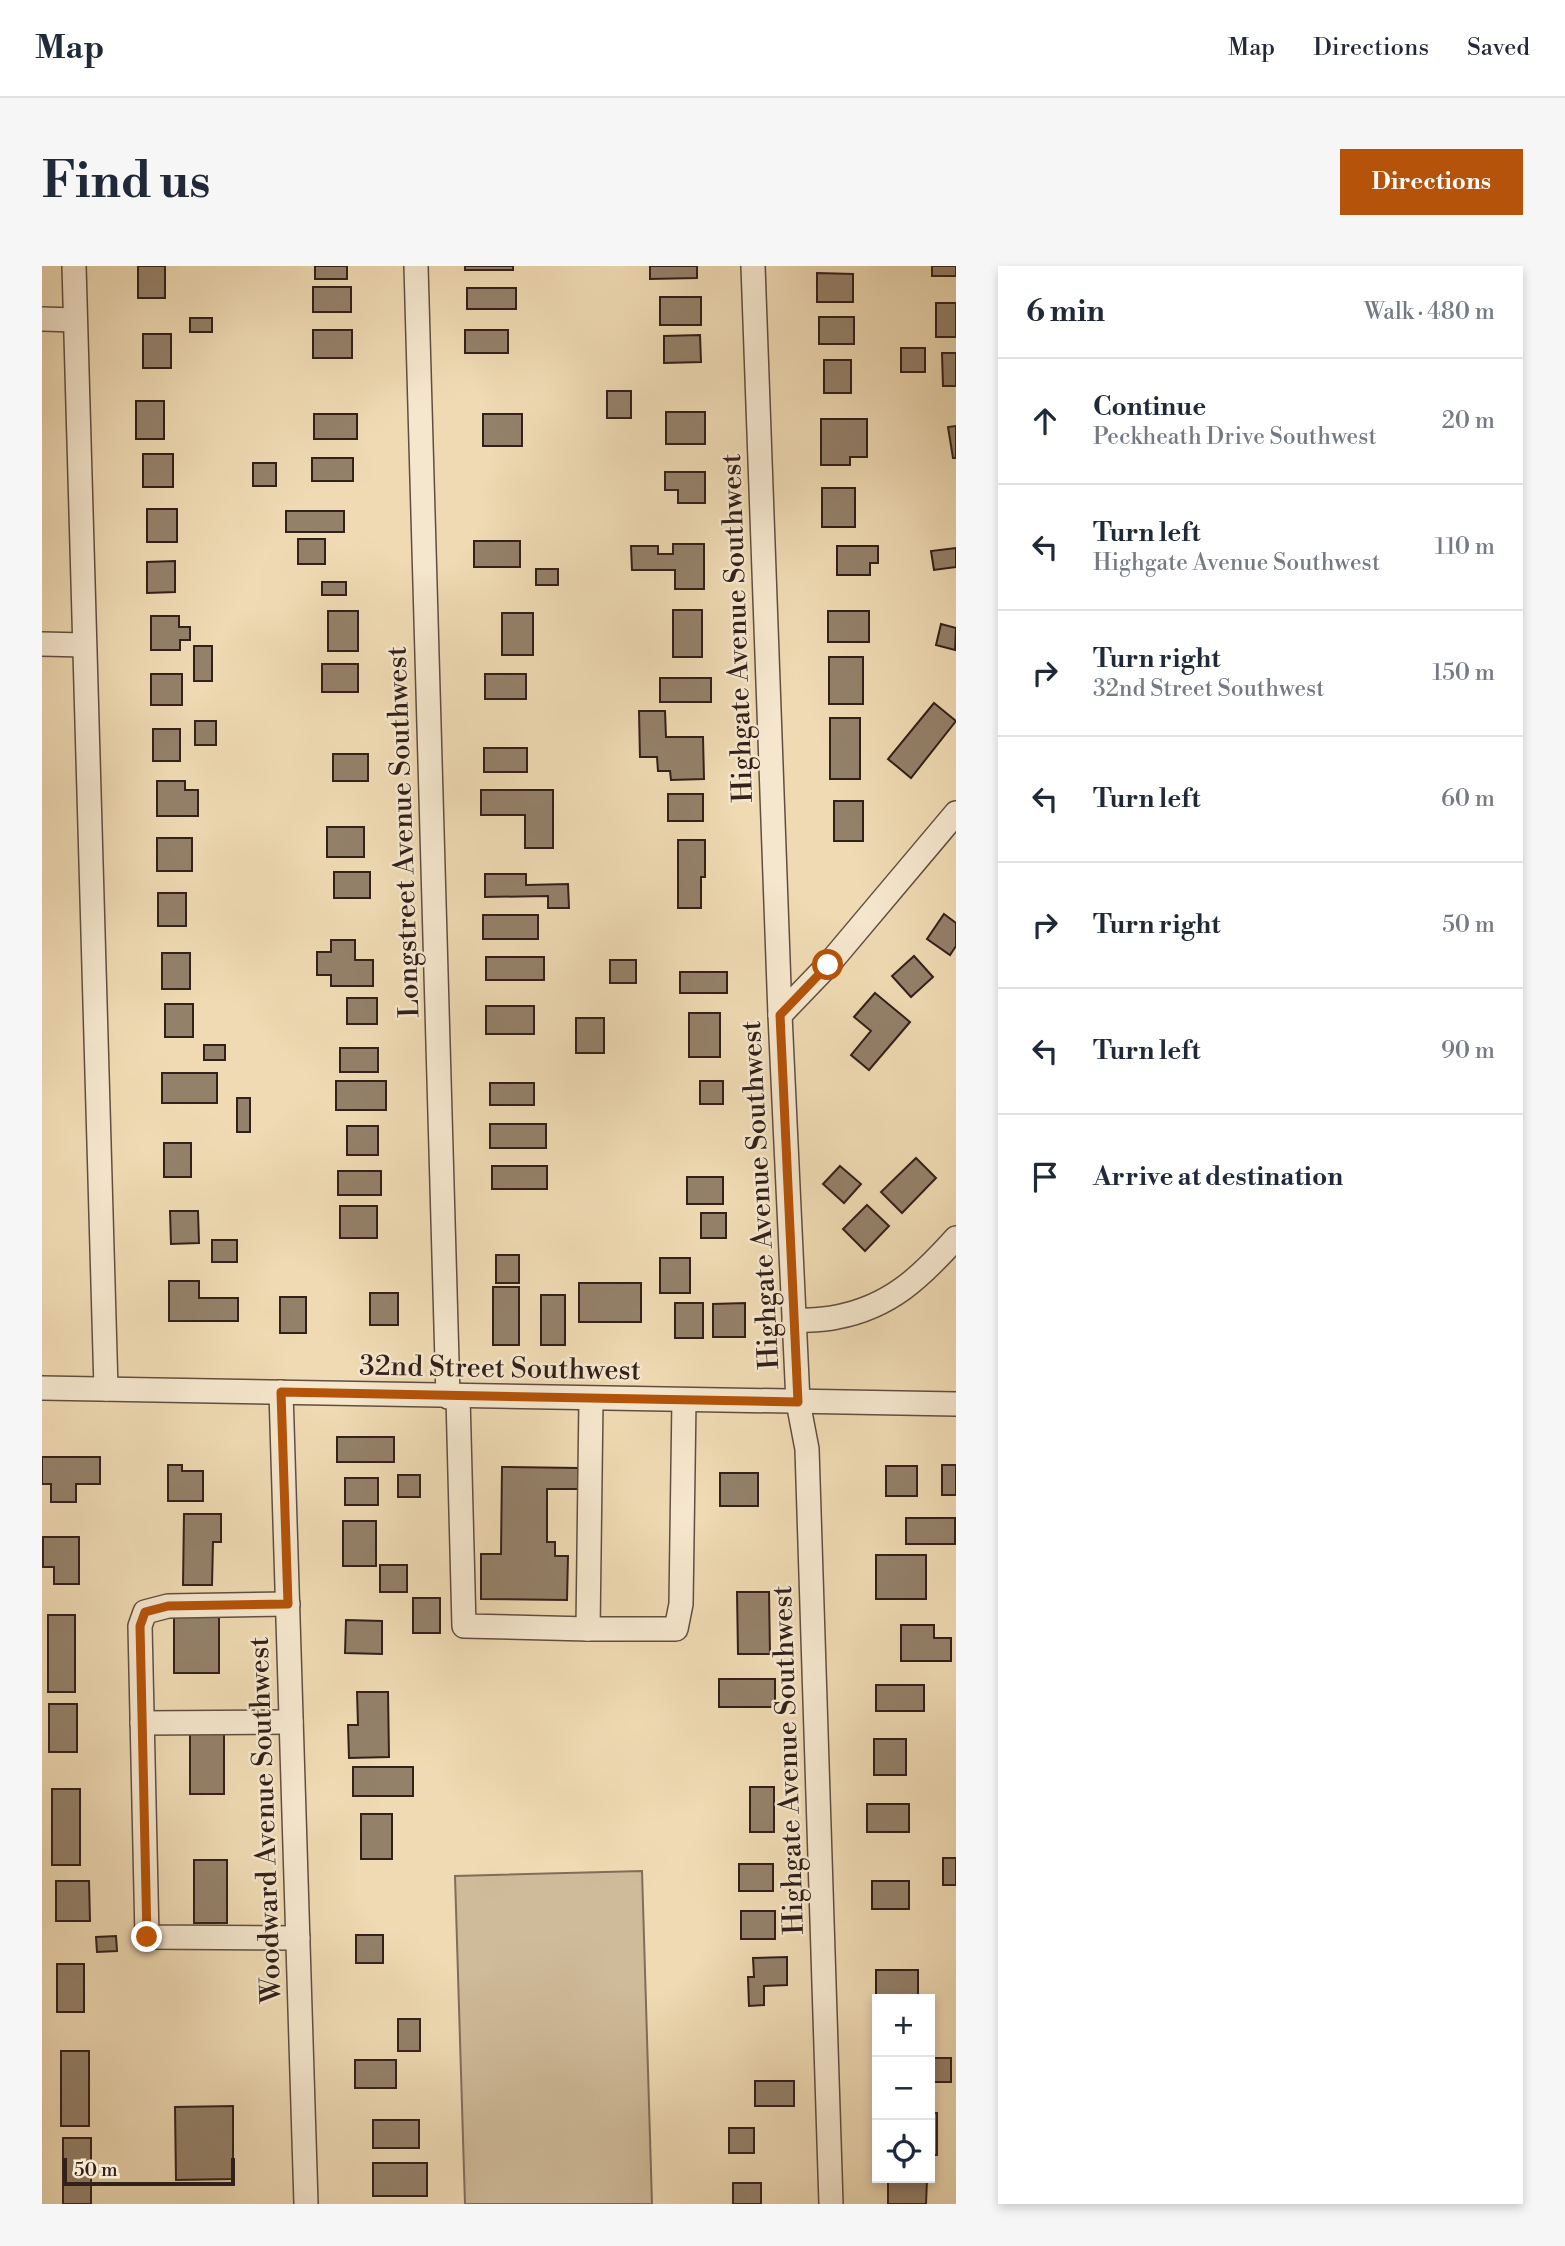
<!DOCTYPE html>
<html lang="en">
<head>
<meta charset="utf-8">
<style>
	:root { --surface:#fff; --page:#f6f6f7; --text:#1f2937; --muted:#747a83; --line:#e0e1e3; --accent:#b45309 }
	body { margin:0; font-family:"Libre Bodoni",serif; background:var(--page); color:var(--text) }
	.controls { position:absolute; right:21px; bottom:21px; display:grid; overflow:hidden; border-radius:0px; box-shadow:0 4px 10px #0003 }
	.controls button { width:63px; height:63px; display:grid; place-items:center; padding:0; border:0; border-bottom:2px solid var(--line); background:var(--surface); color:var(--text); font:35px sans-serif }
	.scale { position:absolute; left:21px; bottom:18px; width:172px; box-sizing:border-box; padding-left:7px; border:4px solid #32201a; border-top:0; font-size:19px; line-height:24px; white-space:nowrap; color:#32201a; -webkit-text-stroke:5px #f5e7ce; paint-order:stroke }
	.stop { position:absolute; width:21px; height:21px; margin:-16px; border:5px solid #b45309; border-radius:50%; background:#fff }
	.stop.end { background:#b45309; border-color:#fff; box-shadow:0 2px 7px #0008 }
	.list { margin:0; padding:0; list-style:none }
	h2 { display:flex; justify-content:space-between; align-items:center; height:91px; margin:0; padding:0 28px; font-size:30px }
	h2 small { font-size:23px; font-weight:400; color:var(--muted) }
	.list li { display:grid; grid-template-columns:46px 1fr auto; gap:21px; align-items:center; box-sizing:border-box; height:126px; padding:0 28px; border-top:2px solid var(--line) }
	.list b { display:block; font-size:26px; white-space:nowrap }
	.list p { margin:0; font-size:23px; white-space:nowrap; color:var(--muted) }
	.list em { font-size:23px; font-style:normal; color:var(--muted) }
	.icon { flex:none; width:38px; height:38px; fill:none; stroke:currentColor; stroke-width:2; stroke-linecap:round; stroke-linejoin:round }
	.map { position:relative; flex:none; width:914px; height:1938px; overflow:hidden; border-radius:0px }
	header { display:flex; align-items:center; gap:42px; box-sizing:border-box; height:98px; padding:0 35px; background:var(--surface); border-bottom:2px solid var(--line) }
	header strong { font-size:33px }
	nav { display:flex; gap:38px; margin-inline-start:auto; font-size:24px }
	.intro { display:flex; align-items:center; justify-content:space-between; box-sizing:border-box; height:168px; padding:0 42px }
	h1 { margin:0; font-size:49px }
	.button { padding:18px 32px; border-radius:0px; background:var(--accent); color:#fff; font-size:24px; font-weight:700 }
	main { display:flex; gap:42px; padding:0 42px }
	aside { flex:1; background:var(--surface); border-radius:0px; box-shadow:0 4px 10px #0003 }
	.map>svg:first-child { display:block }
</style>
</head>
<body>
<header>
<strong>Map</strong>
<nav><a>Map</a><a>Directions</a><a>Saved</a></nav>
</header>
<div class="intro"><h1>Find us</h1><a class="button">Directions</a></div>
<main>
<div class="map">
<svg width="914" height="1938" viewBox="0 0 914 1938">
	<rect width="100%" height="100%" fill="#efdab3"/>
	<filter id="stains"><feTurbulence type="fractalNoise" baseFrequency=".00286" numOctaves="4"/><feColorMatrix values="0 0 0 0 .2 0 0 0 0 .09 0 0 0 0 .02 0 0 0 .5 -.17"/></filter>
	<radialGradient id="worn" r=".72"><stop offset=".6" stop-color="#630" stop-opacity="0"/><stop offset="1" stop-color="#630" stop-opacity=".3"/></radialGradient>
	<path fill="#cfba99" stroke="#806d5a" stroke-width="2" d="M 600,1605 L 610,1938 L 423,1938 L 413,1610 Z"/>
	<g fill="#94816a" stroke="#32201a" stroke-width="2">
		<rect x="96" y="0" width="27" height="32"/>
		<rect x="273" y="0" width="32" height="13"/>
		<rect x="423" y="0" width="48" height="4"/>
		<path d="M 608,0 L 655,0 L 655,12 L 608,13 Z"/>
		<rect x="890" y="0" width="24" height="10"/>
		<path d="M 775,7 L 811,8 L 811,36 L 775,36 Z"/>
		<rect x="271" y="21" width="38" height="25"/>
		<rect x="425" y="22" width="49" height="21"/>
		<rect x="618" y="31" width="41" height="28"/>
		<rect x="894" y="37" width="20" height="34"/>
		<rect x="777" y="51" width="35" height="27"/>
		<rect x="148" y="52" width="22" height="14"/>
		<rect x="271" y="64" width="39" height="28"/>
		<rect x="423" y="64" width="43" height="23"/>
		<rect x="101" y="68" width="28" height="34"/>
		<path d="M 658,69 L 659,96 L 622,97 L 622,70 Z"/>
		<rect x="859" y="82" width="24" height="24"/>
		<path d="M 900,87 L 914,87 L 914,120 L 901,120 Z"/>
		<rect x="782" y="94" width="27" height="33"/>
		<rect x="565" y="125" width="24" height="27"/>
		<rect x="94" y="135" width="28" height="38"/>
		<rect x="624" y="146" width="39" height="32"/>
		<rect x="272" y="148" width="43" height="25"/>
		<rect x="441" y="148" width="39" height="32"/>
		<path d="M 779,153 L 825,153 L 825,191 L 808,191 L 808,199 L 779,199 Z"/>
		<path d="M 914,160 L 914,192 L 911,192 L 906,161 Z"/>
		<rect x="101" y="188" width="30" height="33"/>
		<rect x="270" y="192" width="41" height="23"/>
		<rect x="211" y="197" width="23" height="23"/>
		<path d="M 623,206 L 663,206 L 663,237 L 636,237 L 636,224 L 623,224 Z"/>
		<rect x="780" y="222" width="33" height="39"/>
		<rect x="105" y="243" width="30" height="33"/>
		<rect x="244" y="245" width="58" height="21"/>
		<rect x="256" y="273" width="27" height="25"/>
		<rect x="432" y="275" width="46" height="26"/>
		<path d="M 631,278 L 662,278 L 662,323 L 633,323 L 633,304 L 590,304 L 589,280 L 616,280 L 616,288 L 631,288 Z"/>
		<path d="M 795,280 L 836,280 L 836,297 L 828,297 L 828,309 L 795,309 Z"/>
		<path d="M 914,282 L 914,301 L 892,304 L 889,285 Z"/>
		<path d="M 133,295 L 133,326 L 105,327 L 105,296 Z"/>
		<rect x="494" y="303" width="22" height="16"/>
		<rect x="280" y="316" width="24" height="13"/>
		<rect x="631" y="344" width="29" height="47"/>
		<rect x="286" y="345" width="30" height="40"/>
		<rect x="786" y="345" width="41" height="31"/>
		<rect x="460" y="347" width="31" height="42"/>
		<path d="M 109,350 L 137,350 L 137,361 L 148,361 L 148,374 L 138,374 L 138,384 L 109,384 Z"/>
		<path d="M 899,358 L 914,362 L 913,384 L 894,379 Z"/>
		<rect x="152" y="380" width="18" height="35"/>
		<rect x="787" y="391" width="34" height="47"/>
		<rect x="280" y="398" width="36" height="28"/>
		<rect x="109" y="408" width="31" height="31"/>
		<rect x="443" y="408" width="41" height="25"/>
		<rect x="618" y="412" width="51" height="24"/>
		<path d="M 892,437 L 914,455 L 869,512 L 846,493 Z"/>
		<path d="M 597,445 L 623,445 L 624,471 L 661,471 L 662,513 L 629,514 L 628,505 L 616,505 L 615,491 L 598,491 Z"/>
		<rect x="788" y="452" width="30" height="61"/>
		<rect x="153" y="455" width="21" height="24"/>
		<rect x="111" y="463" width="27" height="32"/>
		<rect x="442" y="482" width="43" height="24"/>
		<rect x="291" y="488" width="35" height="27"/>
		<path d="M 115,515 L 143,515 L 143,524 L 156,524 L 156,550 L 115,550 Z"/>
		<path d="M 439,524 L 511,524 L 511,582 L 483,582 L 483,549 L 439,549 Z"/>
		<rect x="626" y="528" width="35" height="27"/>
		<rect x="792" y="535" width="29" height="40"/>
		<rect x="285" y="561" width="37" height="30"/>
		<rect x="115" y="572" width="35" height="33"/>
		<path d="M 636,574 L 663,574 L 663,611 L 659,611 L 659,642 L 636,642 Z"/>
		<rect x="292" y="606" width="36" height="26"/>
		<path d="M 443,608 L 484,608 L 484,619 L 526,618 L 527,642 L 506,642 L 506,630 L 443,631 Z"/>
		<rect x="116" y="627" width="28" height="33"/>
		<path d="M 902,648 L 914,657 L 914,680 L 908,689 L 885,673 Z"/>
		<rect x="441" y="649" width="55" height="24"/>
		<path d="M 289,674 L 313,674 L 313,694 L 331,694 L 331,720 L 289,720 L 289,709 L 275,709 L 275,686 L 289,686 Z"/>
		<rect x="120" y="687" width="28" height="36"/>
		<path d="M 872,690 L 891,711 L 869,731 L 850,710 Z"/>
		<rect x="444" y="691" width="58" height="23"/>
		<rect x="568" y="694" width="26" height="23"/>
		<rect x="638" y="706" width="47" height="21"/>
		<path d="M 833,727 L 868,756 L 827,804 L 809,789 L 829,765 L 812,751 Z"/>
		<rect x="305" y="732" width="30" height="26"/>
		<rect x="123" y="738" width="28" height="33"/>
		<rect x="444" y="740" width="48" height="28"/>
		<rect x="647" y="747" width="31" height="44"/>
		<rect x="534" y="752" width="28" height="35"/>
		<rect x="162" y="779" width="21" height="15"/>
		<rect x="298" y="782" width="38" height="24"/>
		<rect x="120" y="807" width="55" height="30"/>
		<rect x="294" y="815" width="50" height="29"/>
		<rect x="658" y="815" width="23" height="23"/>
		<rect x="448" y="817" width="44" height="22"/>
		<rect x="195" y="832" width="13" height="34"/>
		<rect x="448" y="858" width="56" height="24"/>
		<rect x="305" y="860" width="31" height="29"/>
		<rect x="122" y="877" width="27" height="34"/>
		<path d="M 874,892 L 894,912 L 860,947 L 839,926 Z"/>
		<rect x="450" y="900" width="55" height="23"/>
		<path d="M 798,900 L 819,918 L 802,937 L 781,918 Z"/>
		<rect x="296" y="905" width="43" height="24"/>
		<rect x="645" y="911" width="36" height="27"/>
		<path d="M 825,939 L 847,960 L 823,985 L 801,963 Z"/>
		<rect x="298" y="940" width="37" height="32"/>
		<path d="M 128,945 L 156,945 L 157,977 L 129,978 Z"/>
		<rect x="659" y="947" width="25" height="25"/>
		<rect x="170" y="974" width="25" height="22"/>
		<rect x="454" y="989" width="23" height="28"/>
		<rect x="618" y="992" width="30" height="35"/>
		<path d="M 127,1015 L 157,1015 L 157,1032 L 196,1032 L 196,1055 L 127,1055 Z"/>
		<rect x="537" y="1017" width="62" height="39"/>
		<rect x="451" y="1021" width="26" height="58"/>
		<rect x="328" y="1027" width="28" height="32"/>
		<rect x="499" y="1029" width="24" height="50"/>
		<rect x="238" y="1031" width="26" height="36"/>
		<rect x="633" y="1037" width="28" height="35"/>
		<path d="M 703,1037 L 703,1071 L 671,1071 L 671,1038 Z"/>
		<rect x="295" y="1171" width="57" height="25"/>
		<path d="M 0,1191 L 58,1191 L 58,1218 L 34,1218 L 34,1236 L 9,1236 L 9,1218 L 0,1218 Z"/>
		<path d="M 126,1199 L 140,1199 L 140,1205 L 161,1205 L 161,1235 L 126,1235 Z"/>
		<rect x="900" y="1199" width="14" height="30"/>
		<rect x="844" y="1200" width="31" height="30"/>
		<path d="M 460,1201 L 536,1202 L 536,1223 L 505,1223 L 505,1276 L 513,1276 L 513,1290 L 526,1290 L 525,1334 L 439,1333 L 439,1288 L 459,1288 Z"/>
		<rect x="678" y="1207" width="38" height="33"/>
		<rect x="356" y="1209" width="22" height="22"/>
		<rect x="303" y="1212" width="33" height="27"/>
		<path d="M 142,1248 L 179,1248 L 179,1276 L 171,1276 L 170,1319 L 141,1319 Z"/>
		<rect x="864" y="1252" width="49" height="26"/>
		<rect x="301" y="1255" width="33" height="45"/>
		<path d="M 1,1271 L 37,1271 L 37,1318 L 12,1318 L 12,1301 L 1,1301 Z"/>
		<rect x="834" y="1289" width="50" height="44"/>
		<rect x="338" y="1299" width="27" height="27"/>
		<path d="M 695,1326 L 727,1326 L 728,1388 L 696,1388 Z"/>
		<rect x="371" y="1332" width="27" height="35"/>
		<rect x="6" y="1349" width="27" height="77"/>
		<rect x="132" y="1349" width="45" height="58"/>
		<path d="M 304,1354 L 340,1355 L 340,1388 L 303,1387 Z"/>
		<path d="M 859,1359 L 892,1359 L 892,1372 L 909,1372 L 909,1395 L 859,1395 Z"/>
		<rect x="677" y="1413" width="56" height="28"/>
		<rect x="834" y="1419" width="48" height="26"/>
		<path d="M 315,1426 L 346,1426 L 347,1491 L 307,1492 L 306,1459 L 316,1459 Z"/>
		<rect x="7" y="1438" width="28" height="48"/>
		<rect x="148" y="1467" width="34" height="61"/>
		<rect x="832" y="1473" width="32" height="36"/>
		<rect x="311" y="1501" width="60" height="29"/>
		<rect x="708" y="1521" width="24" height="45"/>
		<rect x="10" y="1523" width="28" height="76"/>
		<rect x="825" y="1538" width="42" height="28"/>
		<rect x="319" y="1548" width="31" height="45"/>
		<rect x="901" y="1592" width="13" height="27"/>
		<rect x="152" y="1594" width="33" height="63"/>
		<rect x="697" y="1598" width="34" height="27"/>
		<path d="M 14,1615 L 47,1615 L 48,1655 L 14,1655 Z"/>
		<rect x="830" y="1615" width="37" height="28"/>
		<rect x="699" y="1645" width="34" height="28"/>
		<rect x="314" y="1669" width="27" height="28"/>
		<path d="M 74,1670 L 75,1685 L 55,1686 L 54,1671 Z"/>
		<path d="M 745,1691 L 745,1719 L 722,1720 L 722,1739 L 707,1740 L 706,1711 L 712,1711 L 711,1692 Z"/>
		<rect x="15" y="1698" width="27" height="48"/>
		<rect x="834" y="1704" width="42" height="27"/>
		<rect x="356" y="1753" width="22" height="32"/>
		<rect x="19" y="1785" width="28" height="75"/>
		<rect x="888" y="1792" width="21" height="24"/>
		<rect x="313" y="1794" width="41" height="28"/>
		<rect x="713" y="1815" width="39" height="25"/>
		<path d="M 191,1840 L 191,1913 L 134,1914 L 133,1841 Z"/>
		<rect x="888" y="1847" width="7" height="42"/>
		<rect x="331" y="1854" width="46" height="28"/>
		<rect x="687" y="1862" width="25" height="25"/>
		<rect x="21" y="1872" width="28" height="66"/>
		<rect x="331" y="1897" width="54" height="33"/>
		<path d="M 846,1913 L 885,1914 L 884,1938 L 846,1938 Z"/>
		<rect x="691" y="1917" width="28" height="21"/>
	</g>
	<g fill="none" stroke-linecap="round" stroke-linejoin="round">
		<defs>
			<g id="minor">
				<path d="M 32,0 L 64,1123"/>
				<path d="M 374,0 L 406,1131"/>
				<path d="M 711,0 L 738,749 L 756,1136 L 765,1183 L 789,1938"/>
				<path d="M 0,53 L 33,54"/>
				<path d="M 0,378 L 42,379"/>
				<path d="M 738,749 L 786,699 L 914,547"/>
				<path d="M 752,1055 C 766,1054 782,1054 795,1051 C 848,1041 879,1011 914,972"/>
				<path d="M 0,1122 L 914,1138"/>
				<path d="M 239,1126 L 264,1938"/>
				<path d="M 416,1131 L 422,1360 L 546,1363 L 549,1133"/>
				<path d="M 246,1338 L 126,1340 L 103,1346 L 98,1360 L 105,1671 L 256,1672"/>
				<path d="M 546,1363 L 634,1363 L 639,1338 L 642,1134"/>
				<path d="M 100,1457 L 249,1456"/>
			</g>
		</defs>
		<use href="#minor" stroke="#614e40" stroke-width="26"/>
		<use href="#minor" stroke="#f5e7ce" stroke-width="23"/>
	</g>
	<g fill="none" stroke-linecap="round" stroke-linejoin="round">
		<path stroke="#b45309" stroke-width="9" d="M 105,1671 L 98,1360 L 103,1346 L 126,1340 L 246,1338 L 239,1126 L 756,1136 L 738,749 L 786,699"/>
	</g>
	<g text-anchor="middle" stroke-width="5" stroke-linejoin="round" paint-order="stroke">
		<g font-size="28" fill="#32201a" stroke="#f5e7ce">
			<text transform="translate(694 362) rotate(-92)" y="10">Highgate Avenue Southwest</text>
			<text transform="translate(360 566) rotate(-92)" y="10">Longstreet Avenue Southwest</text>
			<text transform="translate(717 929) rotate(-93)" y="10">Highgate Avenue Southwest</text>
			<text transform="translate(458 1101) rotate(1)" y="10">32nd Street Southwest</text>
			<text transform="translate(745 1494) rotate(-92)" y="10">Highgate Avenue Southwest</text>
			<text transform="translate(222 1554) rotate(-92)" y="10">Woodward Avenue Southwest</text>
		</g>
	</g>
	<rect width="100%" height="100%" filter="url(#stains)"/>
	<rect width="100%" height="100%" fill="url(#worn)"/>
</svg>
<div class="controls">
<button>+</button>
<button>−</button>
<button><svg class="icon" aria-label="locate" viewBox="0 0 24 24"><circle cx="12" cy="12" r="6"/><path d="M12 2v4M12 18v4M2 12h4M18 12h4"/></svg></button>
</div>
<div class="scale">50 m</div>
<div class="stop" style="left:786px;top:699px"></div>
<div class="stop end" style="left:105px;top:1671px"></div>
</div>
<aside>
<h2>6 min<small>Walk · 480 m</small></h2>
<ul class="list">
<li><svg class="icon" aria-label="ahead" viewBox="0 0 24 24"><path d="M12 20V5M6 11l6-6 6 6"/></svg><div><b>Continue</b><p>Peckheath Drive Southwest</p></div><em>20 m</em></li>
<li><svg class="icon" aria-label="left" viewBox="0 0 24 24"><path d="M17 20v-9H6M10 6l-5 5 5 5"/></svg><div><b>Turn left</b><p>Highgate Avenue Southwest</p></div><em>110 m</em></li>
<li><svg class="icon" aria-label="right" viewBox="0 0 24 24"><path d="M7 20v-9h11M14 6l5 5-5 5"/></svg><div><b>Turn right</b><p>32nd Street Southwest</p></div><em>150 m</em></li>
<li><svg class="icon" aria-label="left" viewBox="0 0 24 24"><path d="M17 20v-9H6M10 6l-5 5 5 5"/></svg><div><b>Turn left</b></div><em>60 m</em></li>
<li><svg class="icon" aria-label="right" viewBox="0 0 24 24"><path d="M7 20v-9h11M14 6l5 5-5 5"/></svg><div><b>Turn right</b></div><em>50 m</em></li>
<li><svg class="icon" aria-label="left" viewBox="0 0 24 24"><path d="M17 20v-9H6M10 6l-5 5 5 5"/></svg><div><b>Turn left</b></div><em>90 m</em></li>
<li><svg class="icon" aria-label="arrive" viewBox="0 0 24 24"><path d="M6 21V4h12l-3 4 3 4H6"/></svg><div><b>Arrive at destination</b></div></li>
</ul>
</aside>
</main>
</body>
</html>
